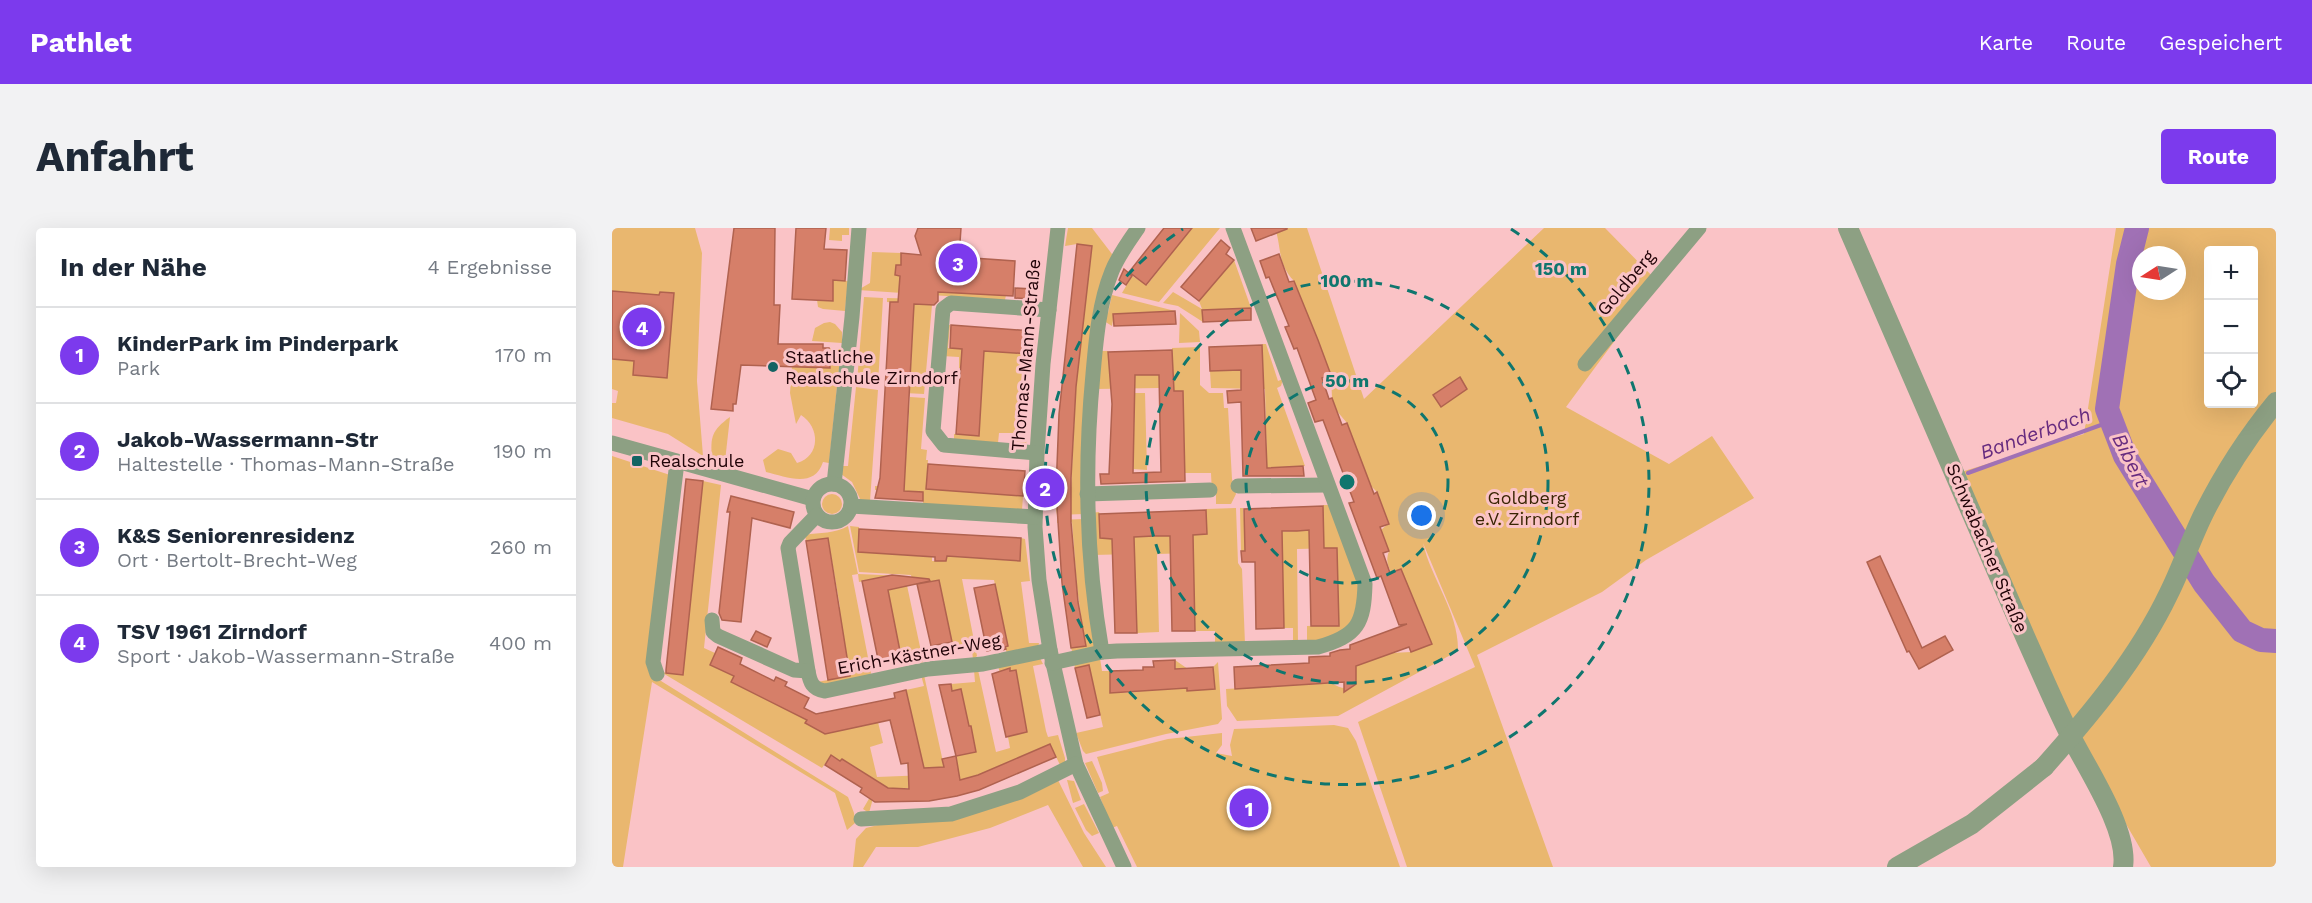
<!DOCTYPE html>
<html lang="de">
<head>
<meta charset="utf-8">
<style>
	:root { --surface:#fff; --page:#f2f2f3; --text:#1f2937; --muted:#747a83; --line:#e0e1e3; --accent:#7c3aed }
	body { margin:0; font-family:"Work Sans",sans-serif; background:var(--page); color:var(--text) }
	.controls { position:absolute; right:18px; top:18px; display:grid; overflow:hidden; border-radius:6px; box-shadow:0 6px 24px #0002 }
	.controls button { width:54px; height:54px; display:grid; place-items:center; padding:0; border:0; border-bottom:2px solid var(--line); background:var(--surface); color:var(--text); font:30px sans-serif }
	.compass { position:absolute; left:1520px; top:18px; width:54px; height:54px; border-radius:50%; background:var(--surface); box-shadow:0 6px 24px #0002; rotate:258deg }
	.you { position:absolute; left:810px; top:288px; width:21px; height:21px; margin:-15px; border:4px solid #fff; border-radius:50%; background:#1a73e8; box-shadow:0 0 0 9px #1a73e833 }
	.badge { display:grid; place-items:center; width:39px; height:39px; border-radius:50%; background:var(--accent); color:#fff; font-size:20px; font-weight:700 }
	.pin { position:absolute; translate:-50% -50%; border:3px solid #fff; box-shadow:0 2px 6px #0006 }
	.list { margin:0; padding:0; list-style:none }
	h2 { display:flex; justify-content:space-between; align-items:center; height:78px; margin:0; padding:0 24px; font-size:26px }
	h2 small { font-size:20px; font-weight:400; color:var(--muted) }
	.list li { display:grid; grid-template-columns:39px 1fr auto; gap:18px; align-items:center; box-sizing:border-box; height:96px; padding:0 24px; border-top:2px solid var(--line) }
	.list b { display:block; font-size:22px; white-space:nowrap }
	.list p { margin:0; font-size:20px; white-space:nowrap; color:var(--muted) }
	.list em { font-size:20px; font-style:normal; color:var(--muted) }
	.icon { flex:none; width:33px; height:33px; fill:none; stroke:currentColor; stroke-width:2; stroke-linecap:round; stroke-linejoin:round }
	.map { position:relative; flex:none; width:1664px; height:639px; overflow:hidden; border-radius:6px }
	header { display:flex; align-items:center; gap:36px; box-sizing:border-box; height:84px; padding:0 30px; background:var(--accent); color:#fff }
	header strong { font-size:28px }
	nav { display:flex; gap:33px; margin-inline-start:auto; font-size:21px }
	.intro { display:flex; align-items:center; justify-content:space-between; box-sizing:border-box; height:144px; padding:0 36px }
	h1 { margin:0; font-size:42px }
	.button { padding:15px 27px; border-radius:6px; background:var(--accent); color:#fff; font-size:21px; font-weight:700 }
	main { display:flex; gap:36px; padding:0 36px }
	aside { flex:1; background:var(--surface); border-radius:6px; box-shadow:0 6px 24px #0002 }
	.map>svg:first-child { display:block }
</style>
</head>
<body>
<header>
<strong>Pathlet</strong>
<nav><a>Karte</a><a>Route</a><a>Gespeichert</a></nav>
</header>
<div class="intro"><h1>Anfahrt</h1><a class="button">Route</a></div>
<main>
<aside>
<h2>In der Nähe<small>4 Ergebnisse</small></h2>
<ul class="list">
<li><span class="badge">1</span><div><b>KinderPark im Pinderpark</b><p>Park</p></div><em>170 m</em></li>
<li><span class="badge">2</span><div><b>Jakob-Wassermann-Str</b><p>Haltestelle · Thomas-Mann-Straße</p></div><em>190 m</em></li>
<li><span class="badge">3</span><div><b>K&amp;S Seniorenresidenz</b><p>Ort · Bertolt-Brecht-Weg</p></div><em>260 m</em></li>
<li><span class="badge">4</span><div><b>TSV 1961 Zirndorf</b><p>Sport · Jakob-Wassermann-Straße</p></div><em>400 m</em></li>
</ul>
</aside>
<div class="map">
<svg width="1664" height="639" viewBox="0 0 1664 639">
	<rect width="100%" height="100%" fill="#fac3c6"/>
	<g fill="#e9b76f" fill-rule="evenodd">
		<path d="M 0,0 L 83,0 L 90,25 L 85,153 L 91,228 L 56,206 L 0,190 L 0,175 L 4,175 L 6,163 L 0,161 Z"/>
		<path d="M 218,0 L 237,0 L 237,7 L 230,7 L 230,13 L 217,12 Z"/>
		<path d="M 456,0 L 480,0 L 500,26 L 472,286 L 445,287 L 444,281 L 458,281 L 464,159 L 480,18 L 465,16 L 453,18 Z"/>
		<path d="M 580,0 L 608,0 L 547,74 L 510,65 L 520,48 L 535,57 Z"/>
		<path d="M 663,0 L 695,0 L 752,171 L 932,0 L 993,0 L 1046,54 L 954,179 L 1057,236 L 1100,208 L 1142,270 L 1034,332 L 990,364 L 865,427 L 941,639 L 795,639 L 746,494 L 863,439 L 811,315 C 819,351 847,384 846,423 L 726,488 L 625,493 L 615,478 L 614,461 L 719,455 C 729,460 734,463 744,456 L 744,437 L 779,425 L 799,424 L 819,416 L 806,381 L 796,377 L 798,364 L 789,341 L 779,344 C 775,336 774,332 777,323 L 769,302 L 777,295 L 765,264 L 758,257 L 735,195 L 724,182 L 720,170 L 719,147 L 682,53 C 665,35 670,21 663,0 Z"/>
		<path d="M 1504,0 L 1664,0 L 1664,639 L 1539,639 L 1443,474 L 1349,244 L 1472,206 ZM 1596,22 L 1642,22 L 1642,176 L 1596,176 ZM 1529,27 L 1565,27 L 1565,63 L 1529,63 Z"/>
		<path d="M 260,24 L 289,25 L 289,37 L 284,37 L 283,47 L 288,48 L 287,61 L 394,67 L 393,72 L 246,62 L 258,55 Z"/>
		<path d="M 622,32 L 639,80 L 591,82 L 591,94 L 566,78 L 551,75 L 561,64 L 590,81 L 587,73 Z"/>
		<path d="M 221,52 L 236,53 L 233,83 L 211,81 L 206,79 L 205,72 L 220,73 Z"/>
		<path d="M 500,67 L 563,83 L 502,86 L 500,98 L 492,93 L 493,85 L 496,85 Z"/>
		<path d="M 252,69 L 271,70 L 266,156 L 245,154 Z"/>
		<path d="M 275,70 L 314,71 L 314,77 L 320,77 L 312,166 L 273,164 L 274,156 L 298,157 L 302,76 L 275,74 Z"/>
		<path d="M 568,85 L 587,103 L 588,114 L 567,115 Z"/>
		<path d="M 218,94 L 223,96 L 230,104 L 230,115 L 200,113 L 203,100 L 212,95 Z"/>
		<path d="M 333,97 L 338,97 L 336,120 L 419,126 L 420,107 L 424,107 L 421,141 L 411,140 L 406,207 L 415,208 L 414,217 L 404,216 L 404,205 L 387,205 L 386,215 L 342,213 L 342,206 L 367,207 L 371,142 L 347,140 L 347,129 L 330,128 Z"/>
		<path d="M 650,116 L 654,116 L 666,153 L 671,151 L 669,158 L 665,160 L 693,238 L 655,240 L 653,161 L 599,160 L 598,143 L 651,141 Z"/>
		<path d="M 588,119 L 588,157 L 597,165 L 611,165 L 612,180 L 616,180 L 620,251 L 624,266 L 619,276 L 604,276 L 604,266 L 600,266 L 599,245 L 573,245 L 571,163 L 547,164 L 547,160 L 483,161 L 487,123 L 496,123 L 498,148 L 561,146 L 560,120 Z"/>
		<path d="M 217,120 L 229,121 L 217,235 L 211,234 C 202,261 175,249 154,244 L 151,232 L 166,221 L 179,225 L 185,235 C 209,228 208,199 189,187 L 184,196 L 178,165 L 180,138 L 217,140 Z"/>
		<path d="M 244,159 L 266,162 L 258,273 L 249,273 L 240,254 L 229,246 L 230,238 L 236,238 Z"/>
		<path d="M 523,165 L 533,165 L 535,242 L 521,241 Z"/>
		<path d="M 298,169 L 313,170 L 309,221 L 315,222 L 314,232 L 316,232 L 314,261 L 411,268 L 410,282 L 311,276 L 311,264 L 263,262 L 263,258 L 292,259 Z"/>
		<path d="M 118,189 L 113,233 L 100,230 C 98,209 100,202 118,189 Z"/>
		<path d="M 0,228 L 58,247 L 41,448 L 236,569 L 242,585 L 243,595 L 235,602 L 223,565 L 40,454 L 11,639 L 0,639 Z"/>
		<path d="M 91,253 L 109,257 L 92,420 L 103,425 L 98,437 L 122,448 L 119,454 L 195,492 L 193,495 L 198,498 L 207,485 L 211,506 L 266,494 L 271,515 L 258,519 L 265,549 L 315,547 L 315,540 L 296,541 L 295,535 L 309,531 L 294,462 L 312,458 L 309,447 L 312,447 L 333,543 L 346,541 L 344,528 L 364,523 L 359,498 L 348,500 L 339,456 L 363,454 L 362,442 L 366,442 L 384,524 L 398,520 L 396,509 L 415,504 L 404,442 L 388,445 L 386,438 L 428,430 L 431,436 L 421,438 L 434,503 L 436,509 L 446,507 L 453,530 L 453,535 L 448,537 L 438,516 C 414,526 390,538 366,547 C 332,559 296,561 260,561 L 260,574 L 257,585 L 251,581 L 258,569 L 230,531 L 228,533 L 219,527 L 210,540 L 49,444 L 71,447 Z"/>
		<circle cx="220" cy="276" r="10"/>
		<path d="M 711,277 L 719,277 L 748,356 L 741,396 L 724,410 L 695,414 L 695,398 L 727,397 L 725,320 L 685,321 L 686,415 L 681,415 L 681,400 L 672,400 L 670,322 L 629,323 L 628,280 L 631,280 L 633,305 L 711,302 Z"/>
		<path d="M 624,280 L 626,335 L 630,341 L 633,416 L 603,417 L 603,403 L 583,403 L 581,325 L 545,326 L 547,404 L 525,405 L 522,326 L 481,327 L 479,285 L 487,284 L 499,310 L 594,306 L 594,281 Z"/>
		<path d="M 472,291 L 484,411 L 481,422 L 461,426 L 459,420 L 473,417 L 465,359 L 460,294 L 445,295 L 445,292 Z"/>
		<path d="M 236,298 L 246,346 L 293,348 L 311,433 L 309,437 L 306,427 L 280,433 L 278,425 L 288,423 L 273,349 L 247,354 L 246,346 L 240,347 L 259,445 L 257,449 L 217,457 L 205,454 L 238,448 L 228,386 L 214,382 L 228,379 L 216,310 L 194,313 L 193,307 C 208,304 223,306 236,298 Z"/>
		<path d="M 238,298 L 247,299 L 247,324 L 320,329 L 320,333 L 334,333 L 335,328 L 407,333 L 409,310 L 413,311 L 418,353 L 409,354 L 417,415 L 427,415 L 426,419 L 395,426 L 393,419 L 396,418 L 382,352 L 350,351 L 365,428 L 361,432 L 360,421 L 334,424 L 345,419 L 344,413 L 340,414 L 334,387 L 313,392 L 311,382 L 332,378 L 327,352 L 301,357 L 299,347 L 247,344 Z"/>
		<path d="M 488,430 L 490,443 L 498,443 L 499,465 L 526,464 L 532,451 L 564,453 L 563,432 L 603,460 L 601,439 L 606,434 L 610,491 L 606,496 L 554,506 L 474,526 L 471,523 L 464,505 L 491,499 L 477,437 L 463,440 L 462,435 Z"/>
		<path d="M 722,497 L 736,500 L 744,513 L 788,639 L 525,639 L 505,598 L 500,600 L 488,569 L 497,565 L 485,529 L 556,511 L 610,505 L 610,517 L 604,525 L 620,528 L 618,517 L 622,501 Z"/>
		<path d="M 480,533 L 490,555 L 491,563 L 486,565 L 473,535 Z"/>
		<path d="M 446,552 L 472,605 L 494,639 L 471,639 L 436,577 L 378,600 L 306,619 L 264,619 L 251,639 L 241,639 L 244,611 L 254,600 Z"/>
		<path d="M 455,552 L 462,553 L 469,572 L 461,575 Z"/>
		<path d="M 472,576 L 487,605 L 480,608 L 474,602 L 463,580 Z"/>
	</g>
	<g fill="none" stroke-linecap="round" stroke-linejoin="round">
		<path stroke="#a071b5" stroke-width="4" d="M 1356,245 L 1500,193"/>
		<path stroke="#a071b5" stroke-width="24" d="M 1525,0 L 1516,36 L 1495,181 L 1513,228 L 1592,355 L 1630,403 L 1649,412 L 1664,413"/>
	</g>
	<g fill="#d67f69" stroke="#b0624f" stroke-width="1.5" fill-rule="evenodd">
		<path d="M 122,0 L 163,0 L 162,77 L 168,77 L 166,116 L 211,116 L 211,120 L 217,120 L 218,140 L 129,137 L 124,176 L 121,176 L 121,183 L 99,181 Z"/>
		<path d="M 184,0 L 214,0 L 212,21 L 235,22 L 233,53 L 221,52 L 221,73 L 180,71 Z"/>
		<path d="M 306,0 L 349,0 L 347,29 L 403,33 L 401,68 L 326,64 L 326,73 L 322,77 L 302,76 L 292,263 L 311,264 L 311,273 L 263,270 L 268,250 L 278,74 L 286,74 L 288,48 L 283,47 L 284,37 L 289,37 L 289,25 L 309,27 L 303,8 Z"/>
		<path d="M 552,0 L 580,0 L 534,57 L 517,44 Z"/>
		<path d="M 639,0 L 675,0 L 675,1 L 644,13 Z"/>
		<path d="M 609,12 L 618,20 L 614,26 L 622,32 L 587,73 L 569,59 Z"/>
		<path d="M 465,16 L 480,18 L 464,159 L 459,250 L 459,294 L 466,374 L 474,418 L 459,420 L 450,355 L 444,263 L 447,186 Z"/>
		<path d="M 667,26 L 677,54 L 682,53 L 706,112 L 719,147 L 710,150 L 717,171 L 720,170 L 730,197 L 735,195 L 762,266 L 765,264 L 777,296 L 768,299 L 777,323 L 771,325 L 778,345 L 789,341 L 820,416 L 799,424 L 797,419 L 744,438 L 744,456 L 732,464 L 732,454 L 623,461 L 622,439 L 697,435 L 697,429 L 718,428 L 718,425 L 728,422 L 738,421 L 738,417 L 795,396 L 787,397 L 769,348 L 765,350 L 737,275 L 742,274 L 717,208 L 711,192 L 703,194 L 696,175 L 704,172 L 685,120 L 682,121 L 673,99 L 677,98 L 657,49 L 654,50 L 648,33 Z"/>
		<path d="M 512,41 L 520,48 L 514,57 L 507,52 Z"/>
		<path d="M 403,60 L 421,61 L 421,71 L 403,70 Z"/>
		<path d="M 0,63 L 47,67 L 48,64 L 62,65 L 55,150 L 21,147 L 22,133 L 0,131 Z"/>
		<path d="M 639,80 L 639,92 L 591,94 L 590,82 Z"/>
		<path d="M 563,83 L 564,96 L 502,98 L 501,86 Z"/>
		<path d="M 339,97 L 421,103 L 419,126 L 372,123 L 367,208 L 344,206 L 350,121 L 338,120 Z"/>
		<path d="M 650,117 L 655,240 L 691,238 L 692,248 L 631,248 L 629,174 L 616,175 L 615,163 L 629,162 L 629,142 L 598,143 L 597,119 Z"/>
		<path d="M 560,122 L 562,163 L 571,163 L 573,253 L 489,256 L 488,246 L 497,246 L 500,176 L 496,124 ZM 523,147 L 547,147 L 549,244 L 521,245 Z"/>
		<path d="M 848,149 L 855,161 L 829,179 L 821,167 Z"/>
		<path d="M 316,236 L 413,243 L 411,268 L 314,261 Z"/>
		<path d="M 74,251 L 91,253 L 71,447 L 54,445 L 54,442 Z"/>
		<path d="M 119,268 L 182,284 L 178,300 L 140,290 L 129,394 L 110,392 L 107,385 L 118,284 L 115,284 Z"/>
		<path d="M 711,278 L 712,320 L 725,320 L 727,398 L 699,398 L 697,302 L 685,303 L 670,303 L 672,400 L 644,401 L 643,334 L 630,334 L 629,323 L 633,323 L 632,281 Z"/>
		<path d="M 594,282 L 595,306 L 581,307 L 583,403 L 560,403 L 558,308 L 542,308 L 522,309 L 525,405 L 503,405 L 500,311 L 488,310 L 487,286 Z"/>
		<path d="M 247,301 L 409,310 L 408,333 L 335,328 L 334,333 L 323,333 L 323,329 L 246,324 Z"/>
		<path d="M 216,310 L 238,448 L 216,452 L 194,313 Z"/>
		<path d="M 1268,328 L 1310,420 L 1333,408 L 1341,422 L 1307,441 L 1297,423 L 1295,424 L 1255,334 Z"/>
		<path d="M 280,347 L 317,351 L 318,353 L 276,362 L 288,423 L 278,425 L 280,433 L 267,436 L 250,353 Z"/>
		<path d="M 327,352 L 340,414 L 319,418 L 305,356 Z"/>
		<path d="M 383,356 L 396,418 L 393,419 L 394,421 L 383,424 L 382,421 L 375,423 L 362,360 Z"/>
		<path d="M 144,403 L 159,410 L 155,419 L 139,412 Z"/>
		<path d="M 106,419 L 130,430 L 128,436 L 162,453 L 164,449 L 175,454 L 173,458 L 197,470 L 192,480 L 204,486 L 283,470 L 282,465 L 294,462 L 312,540 L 332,539 L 330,531 L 344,528 L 327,457 L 339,456 L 340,463 L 349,461 L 357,498 L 359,498 L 364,524 L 344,528 L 348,552 L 366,547 L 438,516 L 444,529 L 367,562 L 345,568 L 317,573 L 263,574 L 248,564 L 250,560 L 213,537 L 219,527 L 228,533 L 230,531 L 276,560 L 297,561 L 296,535 L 289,536 L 278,492 L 213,506 L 193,495 L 195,492 L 119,454 L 122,448 L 98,437 Z"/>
		<path d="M 563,432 L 563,441 L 601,439 L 603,461 L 575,463 L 575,460 L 498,465 L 498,443 L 531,442 L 531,439 L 542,439 L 541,433 Z"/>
		<path d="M 477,437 L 488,487 L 475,490 L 463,440 Z"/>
		<path d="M 398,440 L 398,443 L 404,442 L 415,504 L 394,509 L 380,446 Z"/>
	</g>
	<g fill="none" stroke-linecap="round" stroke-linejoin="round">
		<g stroke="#8da083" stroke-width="15">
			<path d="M 446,0 L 431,136 L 425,225 L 423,299 L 427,352 L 438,422 L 464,536 L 512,639"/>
			<path d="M 973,136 L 1087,0"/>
			<path d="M 0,215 L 201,271"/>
			<path d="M 425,225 L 332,217 L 321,203 L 331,81 L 339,75 L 437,82"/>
			<path d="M 222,256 L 240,89 L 247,0"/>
			<circle cx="220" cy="275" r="19"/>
			<path d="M 626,258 L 715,257"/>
			<path d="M 475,266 L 598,262"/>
			<path d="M 239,278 L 423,289"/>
			<path d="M 205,287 L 178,315 L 176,320 L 196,443 C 198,454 200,461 213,463 L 316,441 L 371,436 L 438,422"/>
			<path d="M 100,392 L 101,404 L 106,408 L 182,442 L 196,443"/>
			<path d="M 490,424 C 474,332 472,240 481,146 C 484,112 487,75 500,43 C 506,28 517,13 526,0"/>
			<path d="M 440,435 L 490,424 L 505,423 L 706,419 C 746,408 752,395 753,356 L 621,0"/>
			<path d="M 45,446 L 41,434 L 65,234"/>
			<path d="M 249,591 L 339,586 L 408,564 L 464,536"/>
		</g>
		<g stroke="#8da083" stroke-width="20">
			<path d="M 1236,0 L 1415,413 C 1429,444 1442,475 1457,505 C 1474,539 1517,602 1511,639"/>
			<path d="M 1285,639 L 1360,596 L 1432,539"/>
		</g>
		<path stroke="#8da083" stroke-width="20" d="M 1432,539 C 1479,486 1526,430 1557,365 C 1570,339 1579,311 1592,285 C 1612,245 1636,208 1664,174"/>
	</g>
	<g fill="none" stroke="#0f766e" stroke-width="3" stroke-dasharray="10 8">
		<circle cx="735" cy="254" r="101"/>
		<circle cx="735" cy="254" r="201"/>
		<path d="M899 1A302 302 0 1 1 571 1"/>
	</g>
	<g fill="#136363" stroke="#fac3c6" stroke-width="2">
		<circle cx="161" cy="139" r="6"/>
		<rect x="19" y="227" width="12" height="12" rx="3"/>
	</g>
	<g text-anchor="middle" stroke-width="6" stroke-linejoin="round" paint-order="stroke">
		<g font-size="18" fill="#200307" stroke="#fac3c6">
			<text transform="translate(1014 55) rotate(-50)" y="6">Goldberg</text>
			<text transform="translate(414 127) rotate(-85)" y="6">Thomas-Mann-Straße</text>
			<text transform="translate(1375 320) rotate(67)" y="6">Schwabacher Straße</text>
			<text transform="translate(307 426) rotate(-10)" y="6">Erich-Kästner-Weg</text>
		</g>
		<g font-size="18" fill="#200307" stroke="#fac3c6" text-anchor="start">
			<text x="173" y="135">Staatliche<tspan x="173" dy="21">Realschule Zirndorf</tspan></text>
			<text x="37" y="239">Realschule</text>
		</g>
		<g font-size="18" fill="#3a2503" stroke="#fac3c6">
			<text x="915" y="276">Goldberg<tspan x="915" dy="21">e.V. Zirndorf</tspan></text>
		</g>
		<g font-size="20" font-style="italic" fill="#672b7f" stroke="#fac3c6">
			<text transform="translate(1423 205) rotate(-20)" y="7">Banderbach</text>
			<text transform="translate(1519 232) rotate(63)" y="7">Bibert</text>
		</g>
	</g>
	<circle cx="735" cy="254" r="9" fill="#0f766e" stroke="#fac3c6" stroke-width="3"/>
	<g font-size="18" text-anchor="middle" font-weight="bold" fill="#0f766e" stroke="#fac3c6" stroke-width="6" stroke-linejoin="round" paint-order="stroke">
		<text x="949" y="47">150 m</text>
		<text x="735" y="59">100 m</text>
		<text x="735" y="159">50 m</text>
	</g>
</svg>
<div class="controls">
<button>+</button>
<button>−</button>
<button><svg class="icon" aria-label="locate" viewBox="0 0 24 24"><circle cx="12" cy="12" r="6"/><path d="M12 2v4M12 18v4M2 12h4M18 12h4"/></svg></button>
</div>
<svg class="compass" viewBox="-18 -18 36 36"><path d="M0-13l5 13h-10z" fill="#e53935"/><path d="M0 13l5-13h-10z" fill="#747a83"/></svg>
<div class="you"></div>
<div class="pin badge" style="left:637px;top:580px">1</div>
<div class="pin badge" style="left:433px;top:260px">2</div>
<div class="pin badge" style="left:346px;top:35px">3</div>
<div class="pin badge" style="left:30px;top:99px">4</div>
</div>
</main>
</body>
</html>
